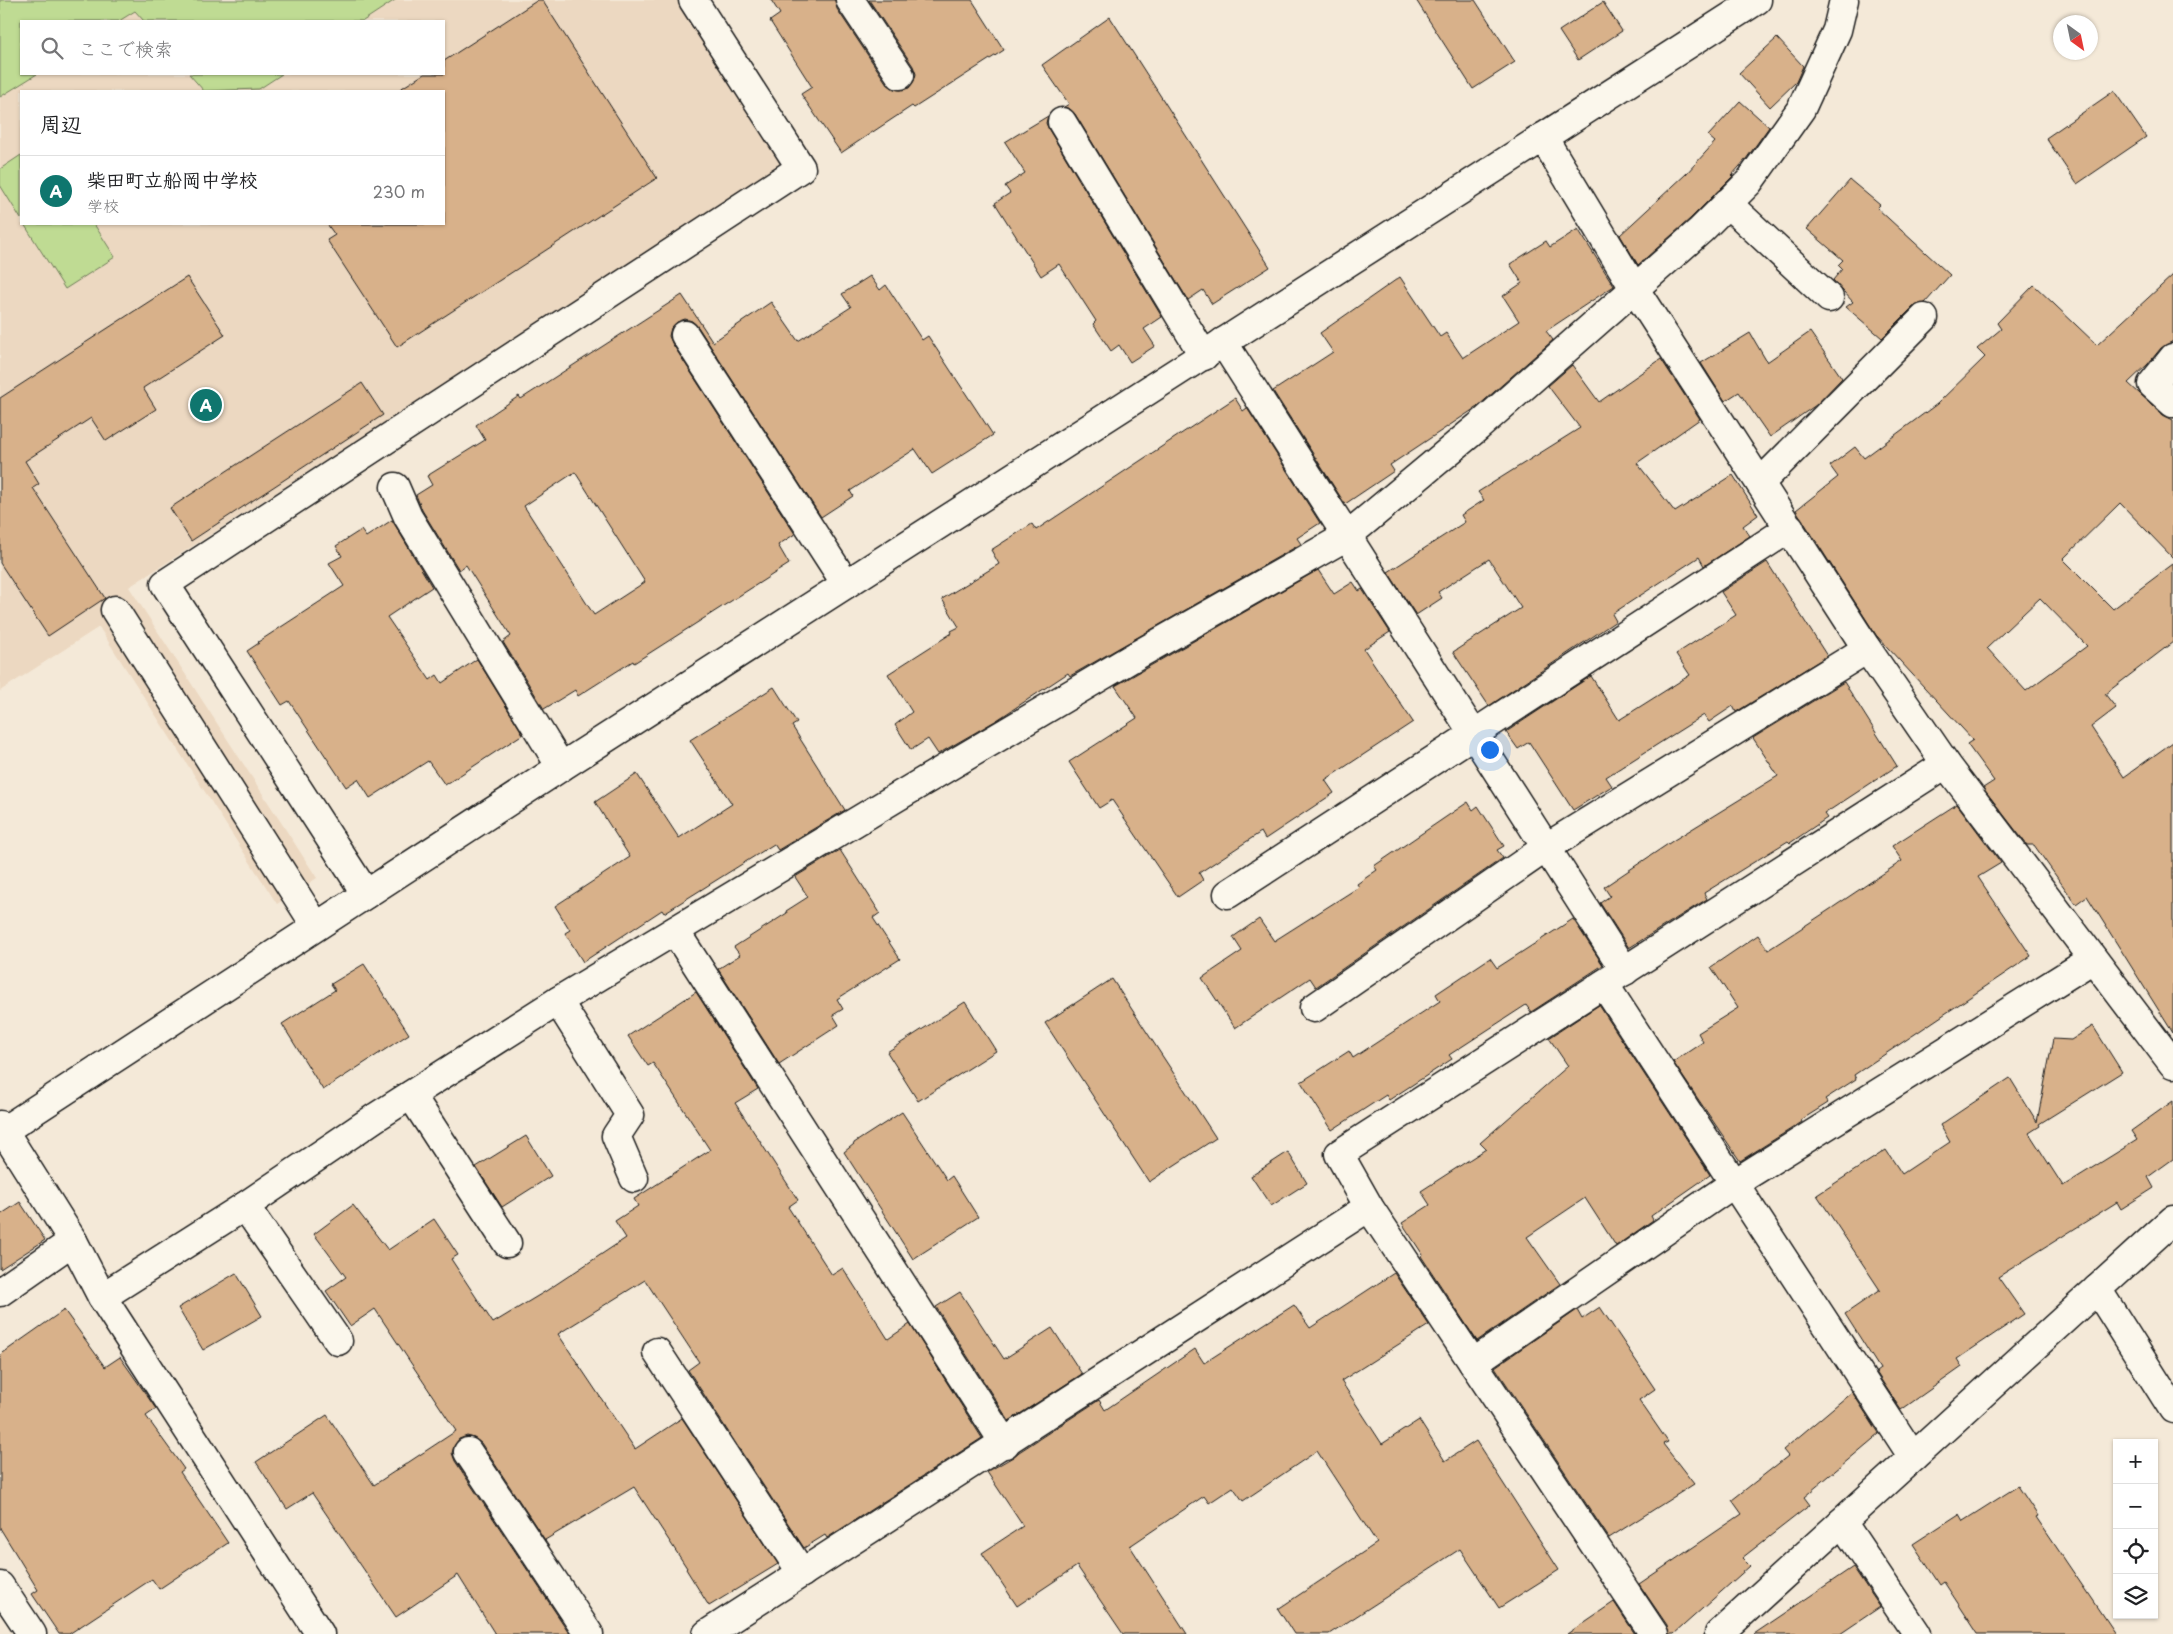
<!DOCTYPE html>
<html lang="ja">
<head>
<meta charset="utf-8">
<style>
	:root { --surface:#fff; --page:#f6f6f6; --text:#202124; --muted:#757577; --line:#e0e0e0; --accent:#0f766e }
	body { margin:0; font-family:"Playpen Sans","Klee One",sans-serif; background:var(--page); color:var(--text) }
	.controls { position:absolute; right:15px; bottom:15px; display:grid; overflow:hidden; border-radius:0px; box-shadow:0 1px 4px #0004 }
	.controls button { width:45px; height:45px; display:grid; place-items:center; padding:0; border:0; border-bottom:1px solid var(--line); background:var(--surface); color:var(--text); font:25px sans-serif }
	.compass { position:absolute; left:2053px; top:15px; width:45px; height:45px; border-radius:50%; background:var(--surface); box-shadow:0 1px 4px #0004; rotate:147deg }
	.you { position:absolute; left:1489px; top:749px; width:18px; height:18px; margin:-12px; border:4px solid #fff; border-radius:50%; background:#1a73e8; box-shadow:0 0 0 8px #1a73e833 }
	.badge { display:grid; place-items:center; width:32px; height:32px; border-radius:50%; background:var(--accent); color:#fff; font-size:16px; font-weight:700 }
	.pin { position:absolute; translate:-50% -50%; border:2px solid #fff; box-shadow:0 1px 5px #0006 }
	.list { margin:0; padding:0; list-style:none }
	h2 { display:flex; justify-content:space-between; align-items:center; height:65px; margin:0; padding:0 20px; font-size:21px }
	h2 small { font-size:16px; font-weight:400; color:var(--muted) }
	.list li { display:grid; grid-template-columns:32px 1fr auto; gap:15px; align-items:center; box-sizing:border-box; height:70px; padding:0 20px; border-top:1px solid var(--line) }
	.list b { display:block; font-size:19px; white-space:nowrap }
	.list p { margin:0; font-size:16px; white-space:nowrap; color:var(--muted) }
	.list em { font-size:16px; font-style:normal; color:var(--muted) }
	.icon { flex:none; width:28px; height:28px; fill:none; stroke:currentColor; stroke-width:2; stroke-linecap:round; stroke-linejoin:round }
	.map { position:relative; flex:none; width:2173px; height:1634px; overflow:hidden }
	.search { position:absolute; background:var(--surface); box-shadow:0 1px 4px #0004; left:20px; top:20px; width:425px; height:55px; display:flex; align-items:center; gap:12px; box-sizing:border-box; padding:0 18px; border-radius:0px; color:var(--muted); font-size:19px }
	.panel { position:absolute; background:var(--surface); box-shadow:0 1px 4px #0004; left:20px; top:90px; width:425px; height:135px; border-radius:0px }
	.map>svg:first-child { display:block }
</style>
</head>
<body>
<div class="map">
<svg width="2173" height="1634" viewBox="0 0 2173 1634">
	<rect width="100%" height="100%" fill="#f4e9d8"/>
	<filter id="ink" filterUnits="userSpaceOnUse"><feTurbulence type="fractalNoise" baseFrequency=".02" numOctaves="2"/><feDisplacementMap in="SourceGraphic" scale="10" xChannelSelector="R" yChannelSelector="G"/><feConvolveMatrix kernelMatrix="1 2 1 2 8 2 1 2 1" color-interpolation-filters="sRGB"/></filter>
	<g filter="url(#ink)">
		<path fill="#ecd8c1" fill-rule="evenodd" d="M 0,0 L 677,0 L 784,166 L 129,587 L 317,878 L 277,904 L 99,627 L 0,691 ZM 21,21 L 444,21 L 444,74 L 21,74 ZM 21,91 L 444,91 L 444,224 L 21,224 Z"/>
		<g fill="#bfdb93" stroke="#6e7c58">
			<path d="M 0,0 L 395,0 L 363,21 L 144,21 L 135,11 L 119,21 L 21,21 L 21,74 L 37,74 L 0,97 Z"/>
			<path d="M 189,74 L 282,74 L 259,89 L 204,91 Z"/>
			<path d="M 21,155 L 21,219 L 0,185 L 0,169 Z"/>
			<path d="M 24,224 L 94,224 L 115,257 L 65,289 Z"/>
		</g>
		<g fill="#d8b18a" stroke="#1c1c1c" fill-rule="evenodd">
			<path d="M 538,0 L 542,0 L 657,178 L 397,347 L 327,240 L 335,235 L 327,224 L 444,224 L 444,91 L 397,91 L 424,74 L 444,74 L 444,61 Z"/>
			<path d="M 771,0 L 835,0 L 837,9 L 887,84 L 894,89 L 901,90 L 909,88 L 914,81 L 916,74 L 913,66 L 869,0 L 972,0 L 1004,50 L 914,108 L 912,106 L 841,153 L 801,94 L 812,87 L 770,21 L 780,14 Z"/>
			<path d="M 1416,0 L 1475,0 L 1515,62 L 1473,89 Z"/>
			<path d="M 1603,2 L 1622,31 L 1578,60 L 1559,31 Z"/>
			<path d="M 1110,17 L 1270,267 L 1212,304 L 1203,290 L 1188,300 L 1075,114 L 1070,109 L 1064,107 L 1069,104 L 1042,65 Z"/>
			<path d="M 1777,38 L 1803,66 L 1796,82 L 1770,107 L 1739,73 Z"/>
			<path d="M 2114,91 L 2146,137 L 2077,184 L 2046,138 Z"/>
			<path d="M 1740,101 L 1769,127 L 1746,159 L 1732,175 L 1733,176 L 1690,219 L 1638,265 L 1620,235 L 1686,174 L 1715,142 L 1708,136 Z"/>
			<path d="M 1048,116 L 1046,123 L 1049,130 L 1162,317 L 1144,329 L 1155,346 L 1130,362 L 1119,345 L 1111,351 L 1093,324 L 1096,321 L 1059,264 L 1041,276 L 995,203 L 1010,193 L 1005,186 L 1025,173 L 1005,142 Z"/>
			<path d="M 1850,180 L 1880,205 L 1877,208 L 1950,275 L 1925,303 L 1913,307 L 1882,338 L 1846,307 L 1853,302 L 1833,280 L 1842,269 L 1838,265 L 1843,260 L 1807,229 Z"/>
			<path d="M 1578,229 L 1614,286 L 1546,331 L 1553,340 L 1477,407 L 1390,465 L 1394,471 L 1345,504 L 1273,391 L 1333,352 L 1320,333 L 1400,277 L 1440,337 L 1446,333 L 1463,358 L 1519,321 L 1503,296 L 1522,283 L 1510,264 L 1546,241 L 1550,247 Z"/>
			<path d="M 2173,275 L 2173,341 L 2161,348 L 2148,364 L 2128,383 L 2163,415 L 2173,420 L 2173,558 L 2120,503 L 2063,559 L 2113,609 L 2173,564 L 2173,642 L 2105,694 L 2116,708 L 2091,727 L 2124,777 L 2173,742 L 2173,1033 L 2087,896 L 2076,904 L 2034,845 L 2027,845 L 1983,788 L 1994,781 L 1967,744 L 1973,740 L 1876,635 L 1796,510 L 1838,477 L 1830,466 L 1855,447 L 1864,458 L 1937,404 L 1985,357 L 1977,349 L 2001,329 L 1997,323 L 2034,285 L 2097,345 ZM 2040,598 L 2087,646 L 2026,691 L 1987,648 Z"/>
			<path d="M 870,276 L 880,290 L 886,285 L 922,340 L 928,336 L 993,435 L 932,474 L 915,449 L 850,491 L 853,496 L 821,517 L 698,327 L 692,321 L 685,319 L 677,322 L 671,328 L 669,336 L 672,343 L 795,534 L 778,545 L 789,564 L 634,663 L 633,661 L 578,696 L 575,690 L 544,709 L 503,642 L 511,636 L 466,565 L 459,570 L 422,510 L 416,495 L 432,485 L 427,476 L 485,440 L 476,425 L 519,396 L 521,399 L 682,295 L 713,342 L 771,302 L 798,341 L 851,307 L 842,294 ZM 575,472 L 645,582 L 594,615 L 524,506 Z"/>
			<path d="M 187,277 L 225,335 L 143,388 L 156,409 L 106,441 L 91,418 L 25,461 L 39,484 L 33,488 L 105,598 L 48,636 L 0,563 L 0,398 Z"/>
			<path d="M 1810,332 L 1842,378 L 1816,405 L 1770,437 L 1739,392 L 1725,401 L 1701,363 L 1750,333 L 1767,362 Z"/>
			<path d="M 1661,359 L 1700,419 L 1637,463 L 1675,512 L 1733,475 L 1758,515 L 1743,526 L 1750,536 L 1704,566 L 1699,557 L 1612,614 L 1616,621 L 1489,706 L 1453,652 L 1521,608 L 1489,559 L 1438,592 L 1442,598 L 1416,615 L 1388,572 L 1465,522 L 1461,515 L 1484,500 L 1478,492 L 1580,428 L 1548,386 L 1572,365 L 1599,402 Z"/>
			<path d="M 362,383 L 383,415 L 191,541 L 170,508 Z"/>
			<path d="M 1235,398 L 1243,411 L 1247,408 L 1320,523 L 1297,538 L 1301,544 L 1070,676 L 1068,673 L 997,720 L 938,754 L 928,739 L 911,750 L 895,725 L 912,712 L 888,674 L 952,633 L 951,631 L 959,627 L 942,599 L 999,564 L 991,550 L 1032,524 L 1036,530 Z"/>
			<path d="M 392,520 L 432,587 L 387,617 L 430,680 L 437,675 L 442,683 L 477,659 L 523,734 L 445,785 L 428,761 L 370,798 L 358,779 L 346,787 L 289,701 L 282,705 L 247,651 L 259,643 L 258,642 L 344,586 L 329,563 L 342,556 L 336,546 L 361,530 L 366,537 Z"/>
			<path d="M 1767,562 L 1827,656 L 1736,712 L 1733,706 L 1709,722 L 1704,715 L 1606,777 L 1612,786 L 1573,810 L 1529,742 L 1518,749 L 1506,732 L 1591,676 L 1619,720 L 1690,675 L 1676,654 L 1736,615 L 1721,592 Z"/>
			<path d="M 1318,570 L 1334,594 L 1353,582 L 1359,591 L 1362,589 L 1390,632 L 1364,649 L 1413,722 L 1325,780 L 1334,793 L 1265,839 L 1261,832 L 1199,873 L 1203,880 L 1178,897 L 1112,800 L 1099,808 L 1069,762 L 1137,718 L 1115,686 Z"/>
			<path d="M 1844,682 L 1897,766 L 1824,814 L 1827,818 L 1790,843 L 1788,841 L 1704,893 L 1707,899 L 1629,948 L 1600,903 L 1610,896 L 1604,887 L 1674,840 L 1778,776 L 1753,738 Z"/>
			<path d="M 774,687 L 797,723 L 792,726 L 845,810 L 778,850 L 774,844 L 664,913 L 662,910 L 583,962 L 565,933 L 570,930 L 555,906 L 630,857 L 595,802 L 637,774 L 679,838 L 732,804 L 690,740 Z"/>
			<path d="M 1468,802 L 1473,810 L 1478,806 L 1504,846 L 1497,850 L 1503,858 L 1316,987 L 1310,978 L 1235,1028 L 1202,978 L 1242,951 L 1233,937 L 1259,919 L 1274,941 L 1359,887 L 1357,884 L 1377,870 L 1374,866 Z"/>
			<path d="M 1957,804 L 2001,863 L 1978,877 L 2031,956 L 1854,1075 L 1856,1079 L 1825,1099 L 1828,1103 L 1801,1120 L 1802,1122 L 1740,1161 L 1673,1062 L 1703,1042 L 1698,1033 L 1738,1008 L 1711,967 L 1758,935 L 1768,950 L 1829,910 L 1902,861 L 1892,846 Z"/>
			<path d="M 840,850 L 880,913 L 873,918 L 900,959 L 837,999 L 843,1009 L 833,1015 L 839,1025 L 779,1064 L 718,969 L 740,955 L 734,947 L 787,913 L 786,911 L 808,897 L 795,877 Z"/>
			<path d="M 1573,919 L 1603,965 L 1531,1012 L 1526,1005 L 1449,1055 L 1452,1059 L 1389,1100 L 1386,1095 L 1332,1130 L 1301,1082 L 1349,1051 L 1353,1058 L 1440,1001 L 1436,994 L 1490,958 L 1497,968 Z"/>
			<path d="M 364,964 L 409,1034 L 323,1090 L 282,1024 L 335,990 L 331,984 Z"/>
			<path d="M 1112,979 L 1216,1138 L 1149,1182 L 1045,1023 Z"/>
			<path d="M 696,992 L 758,1089 L 735,1103 L 798,1200 L 788,1207 L 832,1275 L 843,1268 L 888,1339 L 910,1324 L 982,1438 L 827,1538 L 825,1535 L 804,1548 L 688,1370 L 699,1362 L 645,1280 L 558,1334 L 635,1449 L 682,1418 L 778,1564 L 709,1606 L 686,1569 L 687,1568 L 634,1487 L 545,1540 L 481,1443 L 474,1438 L 467,1436 L 459,1439 L 454,1446 L 452,1453 L 455,1461 L 570,1634 L 495,1634 L 458,1575 L 396,1617 L 312,1493 L 287,1509 L 256,1462 L 327,1415 L 374,1485 L 456,1431 L 375,1309 L 350,1326 L 326,1291 L 346,1277 L 314,1234 L 353,1205 L 388,1250 L 434,1219 L 458,1255 L 451,1259 L 493,1323 L 546,1291 L 626,1238 L 615,1221 L 638,1206 L 634,1199 L 710,1150 L 653,1063 L 648,1066 L 628,1036 Z"/>
			<path d="M 965,1002 L 996,1051 L 918,1101 L 887,1052 Z"/>
			<path d="M 1599,1005 L 1710,1175 L 1651,1216 L 1653,1220 L 1616,1246 L 1585,1198 L 1527,1237 L 1560,1284 L 1477,1341 L 1421,1256 L 1423,1255 L 1402,1223 L 1430,1205 L 1421,1191 L 1486,1149 L 1480,1143 L 1568,1066 L 1549,1038 Z"/>
			<path d="M 2093,1026 L 2122,1072 L 2039,1124 L 2040,1126 L 2029,1133 L 2063,1186 L 2137,1140 L 2131,1131 L 2173,1101 L 2173,1159 L 2148,1177 L 2154,1188 L 2121,1209 L 2117,1202 L 1998,1277 L 2024,1314 L 1957,1359 L 1962,1367 L 1901,1410 L 1876,1372 L 1880,1369 L 1845,1314 L 1880,1290 L 1817,1195 L 1886,1150 L 1902,1174 L 1950,1142 L 1940,1125 L 2010,1078 L 2037,1122 L 2053,1039 L 2071,1040 Z"/>
			<path d="M 902,1112 L 947,1180 L 952,1176 L 978,1217 L 913,1259 L 844,1152 L 854,1144 L 854,1143 Z"/>
			<path d="M 526,1136 L 551,1176 L 502,1207 L 476,1167 Z"/>
			<path d="M 1288,1152 L 1307,1183 L 1271,1206 L 1251,1176 Z"/>
			<path d="M 20,1202 L 45,1240 L 0,1269 L 0,1215 Z"/>
			<path d="M 236,1273 L 262,1316 L 203,1350 L 178,1308 Z"/>
			<path d="M 1394,1273 L 1429,1325 L 1341,1381 L 1382,1444 L 1419,1420 L 1445,1461 L 1476,1441 L 1559,1570 L 1499,1608 L 1460,1549 L 1329,1634 L 1294,1634 L 1278,1609 L 1377,1543 L 1317,1451 L 1243,1501 L 1233,1487 L 1209,1503 L 1204,1496 L 1130,1546 L 1187,1634 L 1123,1634 L 1077,1566 L 1017,1606 L 982,1553 L 1023,1526 L 987,1472 L 1013,1457 L 1019,1452 L 1099,1400 L 1105,1410 L 1195,1349 L 1204,1363 L 1294,1305 L 1310,1328 Z"/>
			<path d="M 960,1292 L 1004,1359 L 1052,1328 L 1082,1374 L 1009,1421 L 936,1307 Z"/>
			<path d="M 1600,1307 L 1655,1389 L 1639,1400 L 1668,1442 L 1663,1444 L 1694,1484 L 1609,1538 L 1495,1367 L 1577,1310 L 1582,1319 Z"/>
			<path d="M 64,1310 L 105,1367 L 120,1357 L 141,1387 L 156,1409 L 146,1416 L 184,1469 L 180,1472 L 228,1543 L 159,1589 L 152,1579 L 69,1634 L 59,1634 L 32,1594 L 38,1590 L 0,1528 L 0,1355 Z"/>
			<path d="M 1852,1392 L 1879,1434 L 1804,1497 L 1810,1505 L 1742,1558 L 1750,1566 L 1674,1634 L 1669,1634 L 1667,1625 L 1639,1584 L 1742,1514 L 1732,1500 L 1788,1456 L 1783,1450 Z"/>
			<path d="M 2018,1486 L 2038,1516 L 2036,1517 L 2115,1634 L 1978,1634 L 1944,1582 L 1940,1585 L 1913,1544 L 1959,1514 L 1963,1521 Z"/>
			<path d="M 1853,1567 L 1880,1607 L 1840,1634 L 1754,1634 Z"/>
			<path d="M 1614,1602 L 1635,1634 L 1567,1634 Z"/>
		</g>
		<g fill="none" stroke-linecap="round" stroke-linejoin="round">
			<defs>
				<g id="minor">
					<path d="M 850,0 L 900,75"/>
					<path d="M 1062,122 L 1204,356"/>
					<path d="M 1543,137 L 1634,288 L 1867,649 L 1946,764 L 2173,1064"/>
					<path d="M 1727,203 L 1829,298"/>
					<path d="M 685,335 L 846,584"/>
					<path d="M 1223,342 L 1625,971"/>
					<path d="M 2173,358 L 2152,384 L 2173,403"/>
					<path d="M 1760,483 L 1924,318"/>
					<path d="M 395,487 L 408,517 L 561,767"/>
					<path d="M 115,610 L 316,926"/>
					<path d="M 366,894 L 165,584 L 801,168 L 693,0"/>
					<path d="M 1228,894 L 1790,528"/>
					<path d="M 675,931 L 1005,1444"/>
					<path d="M 1604,984 L 1913,1457"/>
					<path d="M 558,1001 L 630,1115 L 616,1136 L 634,1178"/>
					<path d="M 1314,1008 L 1547,847 L 1867,649"/>
					<path d="M 411,1095 L 507,1243"/>
					<path d="M 0,1125 L 73,1241 L 102,1297 L 320,1634"/>
					<path d="M 0,1133 L 561,767 L 1757,0"/>
					<path d="M 245,1206 L 338,1341"/>
					<path d="M 2097,1289 L 2173,1409"/>
					<path d="M 0,1292 L 73,1241"/>
					<path d="M 102,1297 L 245,1206 L 376,1117 L 558,1001 L 897,797 L 1132,658 L 1347,536 L 1478,427 L 1701,230 L 1749,182 L 1801,109 L 1837,30 L 1844,0"/>
					<path d="M 657,1352 L 802,1573"/>
					<path d="M 1473,1363 L 1733,1184 L 2093,959"/>
					<path d="M 468,1452 L 589,1634"/>
					<path d="M 1842,1522 L 1917,1634"/>
					<path d="M 0,1586 L 32,1634"/>
					<path d="M 707,1634 L 1369,1207"/>
					<path d="M 1654,1634 L 1369,1207 L 1339,1154 L 1946,764"/>
					<path d="M 1719,1634 L 2173,1220"/>
				</g>
			</defs>
			<use href="#minor" stroke="#1c1c1c" stroke-width="31"/>
			<use href="#minor" stroke="#fbf7ec" stroke-width="28"/>
		</g>
	</g>
</svg>
<div class="controls">
<button>+</button>
<button>−</button>
<button><svg class="icon" aria-label="locate" viewBox="0 0 24 24"><circle cx="12" cy="12" r="6"/><path d="M12 2v4M12 18v4M2 12h4M18 12h4"/></svg></button>
<button><svg class="icon" aria-label="layers" viewBox="0 0 24 24"><path d="M12 4l9 5-9 5-9-5zM3 14l9 5 9-5"/></svg></button>
</div>
<svg class="compass" viewBox="-18 -18 36 36"><path d="M0-13l5 13h-10z" fill="#e53935"/><path d="M0 13l5-13h-10z" fill="#757577"/></svg>
<div class="you"></div>
<div class="pin badge" style="left:206px;top:405px">A</div>
<div class="search"><svg class="icon" aria-label="search" viewBox="0 0 24 24"><circle cx="10" cy="10" r="6"/><path d="M15 15l6 6"/></svg>ここで検索</div>
<section class="panel">
<h2>周辺<small></small></h2>
<ul class="list">
<li><span class="badge">A</span><div><b>柴田町立船岡中学校</b><p>学校</p></div><em>230 m</em></li>
</ul>
</section>
</div>
</body>
</html>
